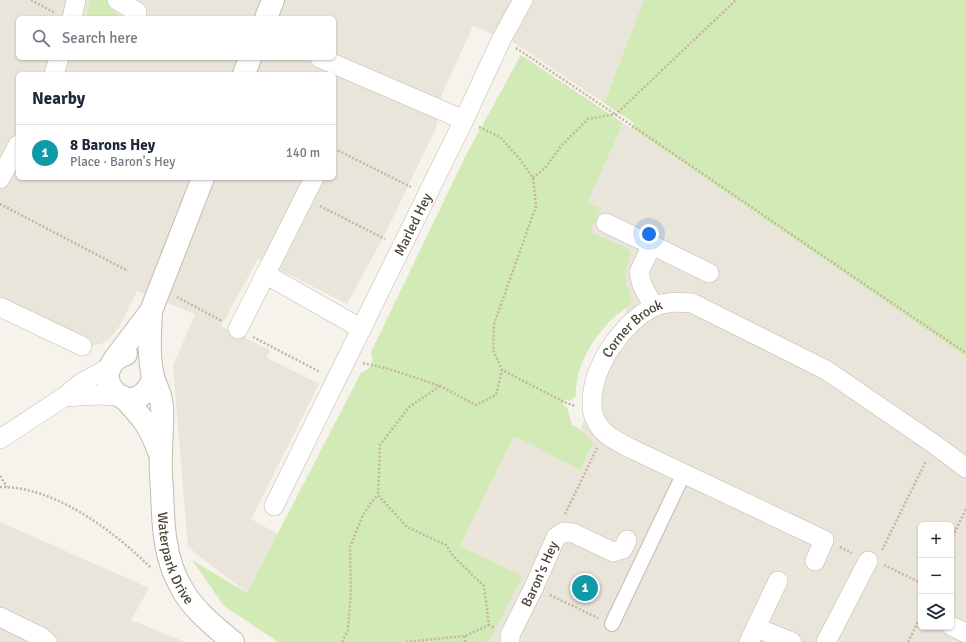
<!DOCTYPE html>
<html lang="en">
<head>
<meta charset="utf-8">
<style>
	:root { --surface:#fff; --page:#f6f6f7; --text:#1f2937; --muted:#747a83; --line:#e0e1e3; --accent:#d93025 }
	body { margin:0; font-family:Signika,sans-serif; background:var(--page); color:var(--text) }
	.controls { position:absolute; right:12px; bottom:12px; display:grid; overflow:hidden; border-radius:6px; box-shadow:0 1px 3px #0004 }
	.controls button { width:36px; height:36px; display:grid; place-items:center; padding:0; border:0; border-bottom:1px solid var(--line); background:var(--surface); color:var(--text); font:20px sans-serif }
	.you { position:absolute; left:649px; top:234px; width:14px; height:14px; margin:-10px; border:3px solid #fff; border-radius:50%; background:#1a73e8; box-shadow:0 0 0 6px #1a73e833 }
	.badge { display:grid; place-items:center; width:26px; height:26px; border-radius:50%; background:var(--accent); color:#fff; font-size:13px; font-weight:700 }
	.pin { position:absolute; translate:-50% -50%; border:2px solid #fff; box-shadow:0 1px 4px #0006 }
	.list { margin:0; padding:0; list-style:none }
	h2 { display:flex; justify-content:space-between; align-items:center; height:52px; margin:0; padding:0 16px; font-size:17px }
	h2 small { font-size:13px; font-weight:400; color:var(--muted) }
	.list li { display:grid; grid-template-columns:26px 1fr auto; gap:12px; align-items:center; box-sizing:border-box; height:56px; padding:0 16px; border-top:1px solid var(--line) }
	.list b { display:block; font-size:15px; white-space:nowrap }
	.list p { margin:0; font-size:13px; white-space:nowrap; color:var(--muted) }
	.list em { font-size:13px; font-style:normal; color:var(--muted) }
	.icon { flex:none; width:22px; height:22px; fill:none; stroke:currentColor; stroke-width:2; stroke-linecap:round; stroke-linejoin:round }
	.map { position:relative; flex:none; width:966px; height:642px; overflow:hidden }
	.search { position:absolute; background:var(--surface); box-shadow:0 1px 3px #0004; left:16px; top:16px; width:320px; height:44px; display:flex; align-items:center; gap:10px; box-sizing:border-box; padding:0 14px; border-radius:6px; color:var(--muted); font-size:15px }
	.panel { position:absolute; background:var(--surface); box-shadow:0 1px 3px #0004; left:16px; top:72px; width:320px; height:108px; border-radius:6px }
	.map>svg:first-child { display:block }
</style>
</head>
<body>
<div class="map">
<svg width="966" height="642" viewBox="0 0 966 642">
	<rect width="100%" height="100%" fill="#f6f3ec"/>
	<g fill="#eae5da" fill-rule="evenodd">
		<path d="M 0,0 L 644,0 L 604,103 L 513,42 L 473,26 L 442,94 L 436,128 L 385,234 L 347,304 L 258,259 L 221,326 L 270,350 L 267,358 L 319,384 L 251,519 L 278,534 L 247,593 L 188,547 L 173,366 L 195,314 L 137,291 L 119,327 L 110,338 L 103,343 L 83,349 L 0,316 ZM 18,18 L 334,18 L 334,58 L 18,58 ZM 18,74 L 334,74 L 334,178 L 18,178 Z"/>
		<path d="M 623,123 L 966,357 L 966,642 L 488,642 L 491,638 L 460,546 L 514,436 L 580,470 L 586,437 L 581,428 L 620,328 L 631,296 L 627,287 L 625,273 L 627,263 L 631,255 L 628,248 L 590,232 L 588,202 ZM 921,525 L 951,525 L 951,627 L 921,627 Z"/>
		<path d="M 0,522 L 149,588 L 131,620 L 185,642 L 0,642 Z"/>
	</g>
	<g fill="#d2eab5">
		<path d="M 90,0 L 109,0 L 108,3 L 116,10 L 118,18 L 86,18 Z"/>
		<path d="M 644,0 L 966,0 L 966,357 L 631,128 L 634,123 L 604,103 Z"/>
		<path d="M 521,55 L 623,123 L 588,202 L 601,208 L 590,232 L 628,248 L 631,255 C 627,264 624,272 626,282 C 627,289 633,295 630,303 C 627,309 617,314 612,319 C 592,339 575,367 576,396 L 570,401 L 565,399 L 563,405 L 567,407 L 572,425 C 583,429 585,436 593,443 L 580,470 L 514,436 L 460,546 L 522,576 L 491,638 L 487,642 L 278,642 L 224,606 L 192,560 L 247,593 L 361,373 C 372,367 374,365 371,352 L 467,153 Z"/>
	</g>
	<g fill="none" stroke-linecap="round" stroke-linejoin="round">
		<defs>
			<path id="pedestrian" d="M 612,624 L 684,473"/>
			<g id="minor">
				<path d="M 117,0 L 137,12 L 134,18"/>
				<path d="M 72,18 L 76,0"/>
				<path d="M 320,58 L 464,120"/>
				<path d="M 54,74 L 59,58"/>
				<path d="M 0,179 L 18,145"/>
				<path d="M 606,223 L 652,245"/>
				<path d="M 265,274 L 362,329"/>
				<path d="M 0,307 L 82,346"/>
				<path d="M 654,307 L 642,285 L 639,272 L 652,245 L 709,273"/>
				<path d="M 238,329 L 314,178"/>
				<path d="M 64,397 L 97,395 L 119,396"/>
				<path d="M 0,439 L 64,397 L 81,383 L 110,367"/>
				<path id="s1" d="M 274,506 L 464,120 L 502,38 L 523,0"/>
				<path id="s2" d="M 815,561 L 824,540 L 634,450 C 620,443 603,436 596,421 C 592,415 592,408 592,401 C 593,365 622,324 653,307 C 666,301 678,302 692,303 L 826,370 L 934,444 L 966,468"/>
				<path d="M 0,617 L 41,637 L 47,642"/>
				<path d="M 951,626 L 966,633"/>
				<path d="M 757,628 L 792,642"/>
				<path id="s3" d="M 510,642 L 510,635 L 534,587 L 556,537 L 564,532 L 573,533 L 613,552 L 623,549 L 627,540"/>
				<path d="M 749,642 L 778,581"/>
				<path d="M 826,642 L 868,561"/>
			</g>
			<g id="tertiary">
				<path d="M 266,18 L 273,0"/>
				<path d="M 244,74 L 250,58"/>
				<path id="s4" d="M 151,311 C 150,332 148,356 153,377 C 156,387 161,394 162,406 C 163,422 161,438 161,454 C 160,466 161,478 162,490 C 163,524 164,558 181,587 C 192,609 214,626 233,642"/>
				<path d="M 126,354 C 110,359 101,377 114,391 C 128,408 149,396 153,377"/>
				<path d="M 114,360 L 151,311 L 203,178"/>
				<path d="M 123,397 C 142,417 150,426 159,452"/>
			</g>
		</defs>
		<use href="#pedestrian" stroke="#c2bbae" stroke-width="16"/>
		<use href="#minor" stroke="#c2bbae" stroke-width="20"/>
		<use href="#tertiary" stroke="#c2bbae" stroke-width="24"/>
		<g stroke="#c4b79f" stroke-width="2.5" stroke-dasharray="2 2" stroke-linecap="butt">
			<path d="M 31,0 L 55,13"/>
			<path d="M 516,48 C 667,148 816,252 966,353"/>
			<path d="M 479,127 L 500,137 L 519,158 L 533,178 L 536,206 L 494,324 L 493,350 L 502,370 L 564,402 L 575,406"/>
			<path d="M 334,150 L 337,150 L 411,187"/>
			<path d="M 533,178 L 545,168 L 562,145 L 588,119 L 616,114 L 736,0"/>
			<path d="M 0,204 L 128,271"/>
			<path d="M 320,206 L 385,239"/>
			<path d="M 177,297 L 222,321"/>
			<path d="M 253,337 L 320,372"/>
			<path d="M 363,363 L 389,369 L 440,386 L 476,405 L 496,395 L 502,370"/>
			<path d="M 440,386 L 409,407 L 380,445 L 378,495 L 407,527 L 446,545 L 454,557 L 484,586 L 489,625 L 495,628"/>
			<path d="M 0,476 L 7,487"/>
			<path d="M 0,487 C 54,486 114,531 151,568"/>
			<path d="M 565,514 L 597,448"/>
			<path d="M 951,540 L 966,509"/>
			<path d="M 840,547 L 852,553"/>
			<path d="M 882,550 L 926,461"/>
			<path d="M 884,565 L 921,583"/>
			<path d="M 550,595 L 598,618"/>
			<path d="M 342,642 L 348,630 L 351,590 L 350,547 L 362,517 L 370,504 L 378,495"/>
			<path d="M 406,642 L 465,636 L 489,625"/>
			<path d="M 465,642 L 465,636"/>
			<path d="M 908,642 L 921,616"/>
		</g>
		<use href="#pedestrian" stroke="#fff" stroke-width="14"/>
		<use href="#minor" stroke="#fff" stroke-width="19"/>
		<use href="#tertiary" stroke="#fff" stroke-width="22"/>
	</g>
	<g text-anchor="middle" stroke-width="3" stroke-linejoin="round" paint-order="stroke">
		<g font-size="14" fill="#4b4439" stroke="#fff">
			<text dy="5" stroke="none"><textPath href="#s1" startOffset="314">Marled Hey</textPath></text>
			<text dy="5" stroke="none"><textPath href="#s2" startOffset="389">Corner Brook</textPath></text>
			<text dy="5" stroke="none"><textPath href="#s4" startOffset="251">Waterpark Drive</textPath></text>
			<text dy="5" stroke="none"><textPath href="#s3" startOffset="75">Baron's Hey</textPath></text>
		</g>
	</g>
</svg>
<div class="controls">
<button>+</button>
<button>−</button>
<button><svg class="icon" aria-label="layers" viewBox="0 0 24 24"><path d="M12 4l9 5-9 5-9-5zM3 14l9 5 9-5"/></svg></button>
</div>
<div class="you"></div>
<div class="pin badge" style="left:585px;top:588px;background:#0f9aa8">1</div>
<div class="search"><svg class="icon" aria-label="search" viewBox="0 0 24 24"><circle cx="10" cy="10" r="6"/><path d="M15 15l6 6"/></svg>Search here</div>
<section class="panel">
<h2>Nearby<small></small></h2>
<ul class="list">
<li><span class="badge" style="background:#0f9aa8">1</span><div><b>8 Barons Hey</b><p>Place · Baron's Hey</p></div><em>140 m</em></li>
</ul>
</section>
</div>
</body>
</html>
